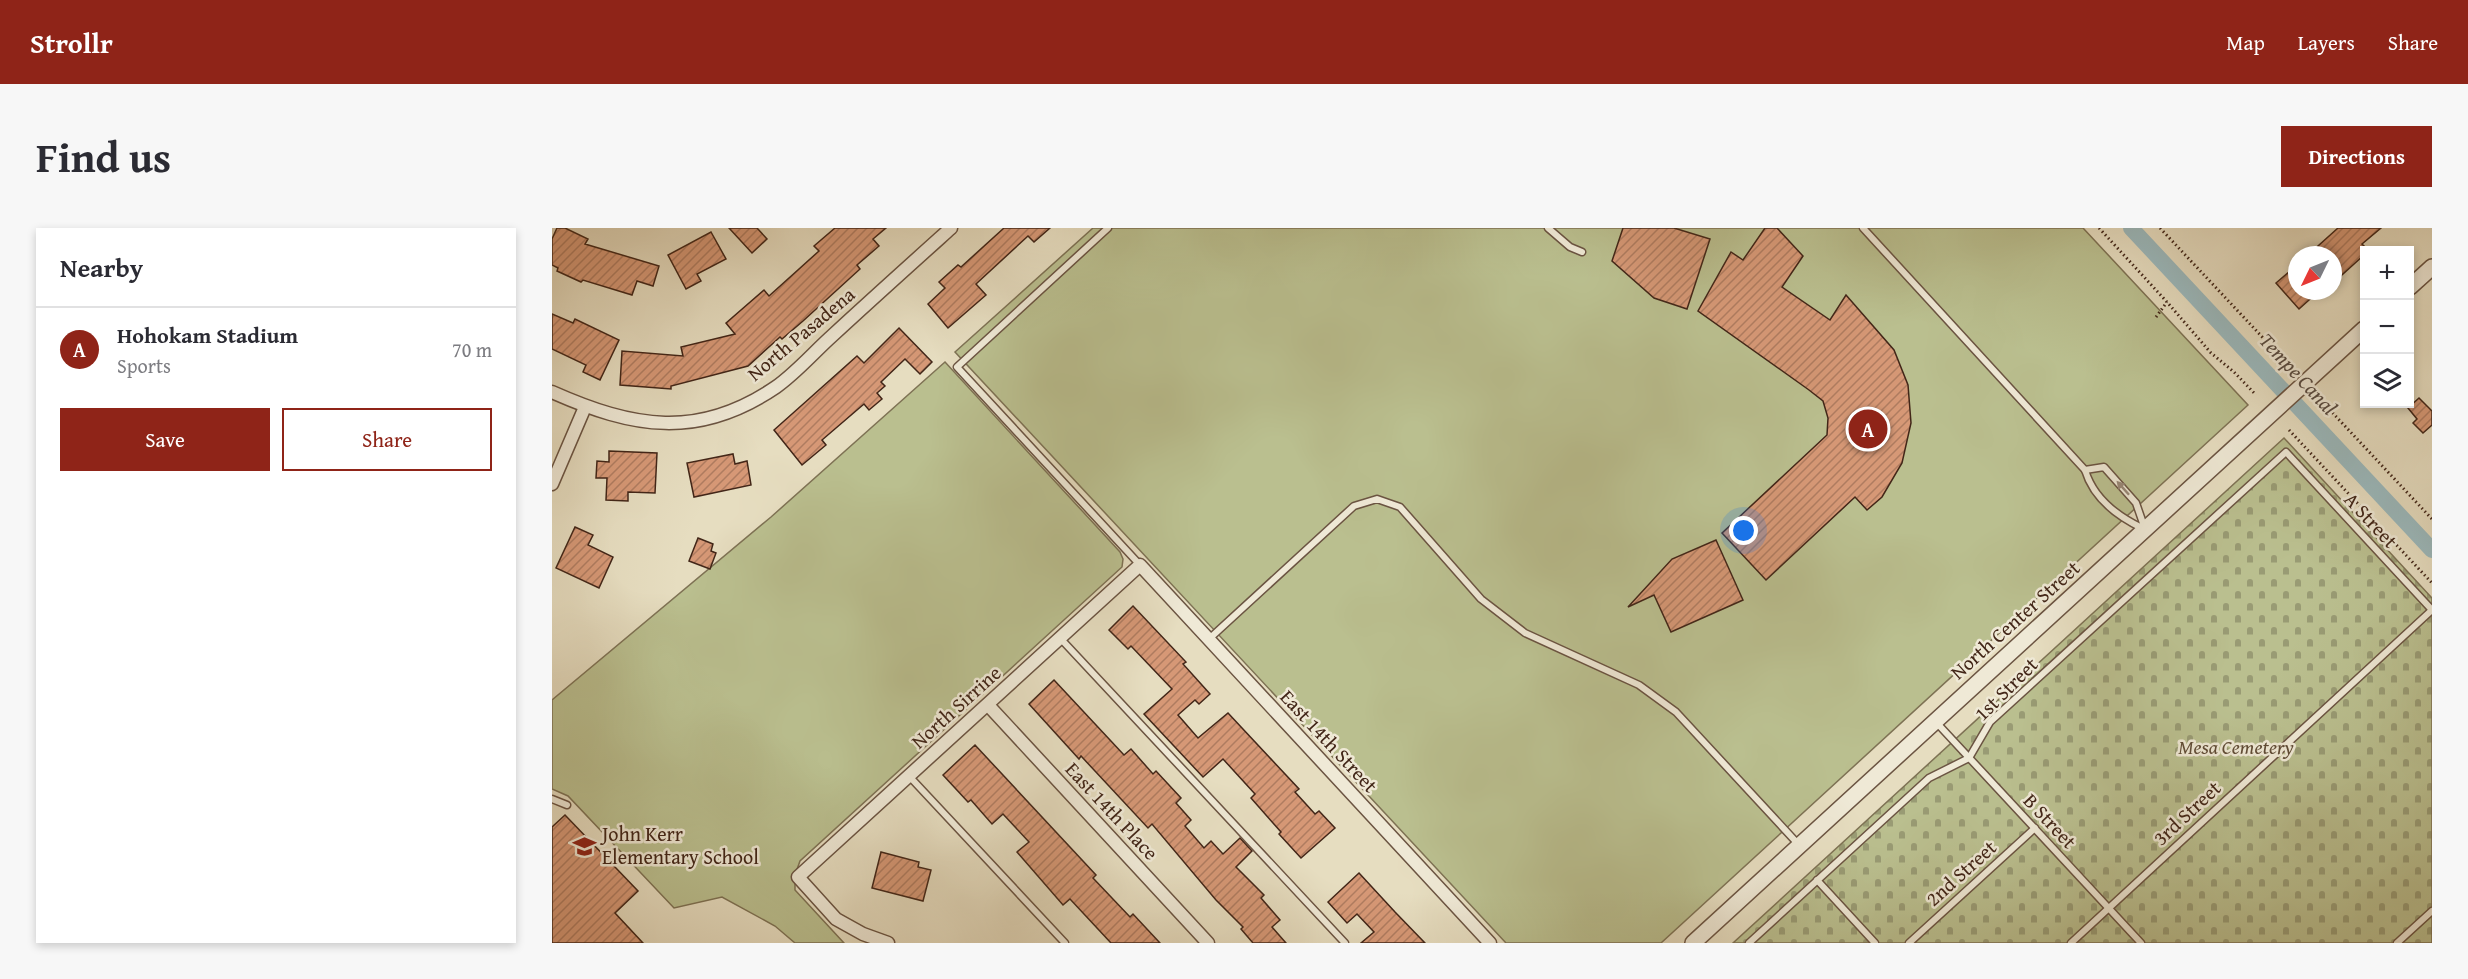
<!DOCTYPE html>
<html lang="en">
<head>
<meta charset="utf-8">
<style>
	:root { --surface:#fff; --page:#f7f7f7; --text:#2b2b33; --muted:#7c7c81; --line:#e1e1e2; --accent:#8f2418 }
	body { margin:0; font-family:"Gentium Book Plus",serif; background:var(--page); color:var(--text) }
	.controls { position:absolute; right:18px; top:18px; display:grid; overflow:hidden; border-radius:0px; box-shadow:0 3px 9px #0003 }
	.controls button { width:54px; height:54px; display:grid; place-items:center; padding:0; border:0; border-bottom:2px solid var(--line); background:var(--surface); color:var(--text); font:30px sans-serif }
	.compass { position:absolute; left:1736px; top:18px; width:54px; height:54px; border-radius:50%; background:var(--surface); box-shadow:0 3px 9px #0003; rotate:227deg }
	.you { position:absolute; left:1192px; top:303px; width:21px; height:21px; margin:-15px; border:4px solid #fff; border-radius:50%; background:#1a73e8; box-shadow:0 0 0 9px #1a73e833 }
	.badge { display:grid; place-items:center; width:39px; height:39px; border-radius:50%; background:var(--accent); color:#fff; font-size:20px; font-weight:700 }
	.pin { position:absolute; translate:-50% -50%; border:3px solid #fff; box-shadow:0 2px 6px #0006 }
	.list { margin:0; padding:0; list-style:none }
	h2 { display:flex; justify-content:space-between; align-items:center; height:78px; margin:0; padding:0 24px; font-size:26px }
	h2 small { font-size:20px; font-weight:400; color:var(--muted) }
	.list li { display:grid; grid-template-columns:39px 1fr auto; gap:18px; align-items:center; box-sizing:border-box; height:84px; padding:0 24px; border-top:2px solid var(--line) }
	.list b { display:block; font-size:22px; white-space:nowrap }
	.list p { margin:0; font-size:20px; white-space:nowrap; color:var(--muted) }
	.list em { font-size:20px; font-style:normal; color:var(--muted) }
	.actions { display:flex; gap:12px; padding:18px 24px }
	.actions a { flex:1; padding:14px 0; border:2px solid var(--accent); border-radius:0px; text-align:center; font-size:21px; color:var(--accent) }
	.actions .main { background:var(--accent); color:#fff }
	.icon { flex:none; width:33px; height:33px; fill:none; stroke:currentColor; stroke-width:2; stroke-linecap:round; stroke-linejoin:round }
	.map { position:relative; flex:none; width:1880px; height:715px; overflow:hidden; border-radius:0px }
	header { display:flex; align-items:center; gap:36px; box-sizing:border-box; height:84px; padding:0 30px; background:var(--accent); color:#fff }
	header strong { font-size:28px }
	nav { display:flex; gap:33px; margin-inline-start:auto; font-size:21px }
	.intro { display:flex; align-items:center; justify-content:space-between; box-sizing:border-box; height:144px; padding:0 36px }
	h1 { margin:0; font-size:42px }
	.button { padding:15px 27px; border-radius:0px; background:var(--accent); color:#fff; font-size:21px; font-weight:700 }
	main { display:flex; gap:36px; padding:0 36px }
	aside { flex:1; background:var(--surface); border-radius:0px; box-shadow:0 3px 9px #0003 }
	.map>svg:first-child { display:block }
</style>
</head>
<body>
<header>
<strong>Strollr</strong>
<nav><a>Map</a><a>Layers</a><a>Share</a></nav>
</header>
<div class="intro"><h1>Find us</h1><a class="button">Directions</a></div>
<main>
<aside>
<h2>Nearby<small></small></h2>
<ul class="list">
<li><span class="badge">A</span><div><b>Hohokam Stadium</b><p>Sports</p></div><em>70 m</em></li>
</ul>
<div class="actions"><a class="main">Save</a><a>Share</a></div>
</aside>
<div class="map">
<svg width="1880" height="715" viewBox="0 0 1880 715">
	<defs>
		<pattern id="cemetery-stones" width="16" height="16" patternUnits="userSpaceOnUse" patternTransform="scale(1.5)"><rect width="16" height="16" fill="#babf8f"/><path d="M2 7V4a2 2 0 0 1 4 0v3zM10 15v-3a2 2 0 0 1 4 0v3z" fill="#999b74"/></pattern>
		<pattern id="building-hatch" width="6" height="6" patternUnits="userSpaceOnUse" patternTransform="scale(1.5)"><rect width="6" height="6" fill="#d69876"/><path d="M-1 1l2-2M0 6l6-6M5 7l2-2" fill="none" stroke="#af7c60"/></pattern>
	</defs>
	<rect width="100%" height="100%" fill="#e6ddc0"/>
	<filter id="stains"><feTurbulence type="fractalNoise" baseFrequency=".00333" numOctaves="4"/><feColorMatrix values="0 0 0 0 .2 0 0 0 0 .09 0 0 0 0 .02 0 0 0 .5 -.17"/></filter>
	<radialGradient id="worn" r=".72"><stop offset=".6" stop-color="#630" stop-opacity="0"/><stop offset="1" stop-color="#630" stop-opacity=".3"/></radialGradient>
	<path fill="url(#cemetery-stones)" stroke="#7e7254" stroke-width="1.5" d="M 1732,210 L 1880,370 L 1880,715 L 1181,715 Z"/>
	<g fill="#babf8f" stroke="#7e7254" stroke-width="1.5">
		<path d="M 541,0 L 1531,0 L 1696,177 L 1109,715 L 954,715 L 403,124 Z"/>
		<path d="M 393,134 L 568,324 L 571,331 L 570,339 L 248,633 L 243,647 L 243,662 L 292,715 L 243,715 L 223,698 L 170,669 L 122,680 L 16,568 L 0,561 L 0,472 L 219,289 Z"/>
	</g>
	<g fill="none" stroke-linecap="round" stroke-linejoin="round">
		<path stroke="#9bb9bd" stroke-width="16" d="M 1579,0 L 1880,322"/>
	</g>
	<g fill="url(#building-hatch)" stroke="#422618" stroke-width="1.5">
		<path d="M 5,0 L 13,0 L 36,11 L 33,16 L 107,38 L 101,58 L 85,53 L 80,67 L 31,52 L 29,54 L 5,43 L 6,40 L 0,37 L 0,11 Z"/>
		<path d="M 177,0 L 205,0 L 215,11 L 200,25 Z"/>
		<path d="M 283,0 L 334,0 L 321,11 L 327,18 L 305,37 L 308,41 L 251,93 L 230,111 L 228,109 L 196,138 L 119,158 L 119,161 L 68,157 L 70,123 L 131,128 L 129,119 L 183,106 L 174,95 L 212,62 L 217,68 L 267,23 L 262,18 Z"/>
		<path d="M 452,0 L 498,0 L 482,14 L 476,8 L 424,56 L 434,67 L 396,100 L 376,76 L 393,60 L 387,54 L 406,37 L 409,39 Z"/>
		<path d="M 1071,0 L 1122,0 L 1158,11 L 1135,81 L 1102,70 L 1060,33 Z"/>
		<path d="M 1213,0 L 1225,0 L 1251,28 L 1230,59 L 1278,92 L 1294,67 L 1342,122 L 1356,157 L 1359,195 L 1350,235 L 1330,269 L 1315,282 L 1303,269 L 1214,352 L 1170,305 L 1275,207 L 1276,190 L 1271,173 L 1257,162 L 1146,83 L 1179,24 L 1191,32 Z"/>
		<path d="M 1786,0 L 1829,0 L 1810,16 L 1816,22 L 1812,22 L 1812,27 L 1781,55 L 1781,27 L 1756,27 Z"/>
		<path d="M 159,4 L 174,31 L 145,46 L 149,53 L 134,61 L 116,27 Z"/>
		<path d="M 1745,37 L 1745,63 L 1767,63 L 1747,81 L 1724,55 Z"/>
		<path d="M 0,86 L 21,95 L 23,91 L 67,112 L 48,152 L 31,144 L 34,137 L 0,121 Z"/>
		<path d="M 347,100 L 380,134 L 368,146 L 353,131 L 329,154 L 333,158 L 325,165 L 330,171 L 317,182 L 312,176 L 270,212 L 274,217 L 250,237 L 222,202 L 305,128 L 312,135 Z"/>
		<path d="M 1867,170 L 1880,183 L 1880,197 L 1871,205 L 1861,195 L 1865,191 L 1856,180 Z"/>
		<path d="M 57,223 L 105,225 L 103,265 L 76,264 L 76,273 L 54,272 L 55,250 L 44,250 L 45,233 L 57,234 Z"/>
		<path d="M 181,226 L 183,236 L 195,233 L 199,257 L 142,269 L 135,235 Z"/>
		<path d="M 23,299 L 41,307 L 36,317 L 61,329 L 47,360 L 4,340 Z"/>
		<path d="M 146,310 L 161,316 L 159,323 L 164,325 L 158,341 L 137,333 Z"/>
		<path d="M 1164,312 L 1191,372 L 1119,404 L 1102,367 L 1076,379 L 1120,331 Z"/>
		<path d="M 581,378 L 634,434 L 631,436 L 658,466 L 647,476 L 643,472 L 626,487 L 646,510 L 676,485 L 747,561 L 743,564 L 763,586 L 767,583 L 783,600 L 749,630 L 727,606 L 729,604 L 699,570 L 703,566 L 671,531 L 651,549 L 592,486 L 620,461 L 579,418 L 576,421 L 557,402 Z"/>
		<path d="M 502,452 L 572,527 L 579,521 L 601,546 L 604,543 L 629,570 L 624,575 L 639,592 L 633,598 L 652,620 L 659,613 L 671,626 L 688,610 L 700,623 L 684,639 L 712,667 L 709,670 L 728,692 L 720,699 L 734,715 L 701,715 L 689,701 L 691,699 L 664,672 L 600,596 L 596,600 L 529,528 L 527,531 L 477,476 Z"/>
		<path d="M 423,517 L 544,647 L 541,650 L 578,689 L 581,686 L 608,715 L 559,715 L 518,671 L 511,677 L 465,624 L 477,614 L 451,586 L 440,596 L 419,572 L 416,574 L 391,547 Z"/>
		<path d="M 13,587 L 86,663 L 63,685 L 91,715 L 0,715 L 0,599 Z"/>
		<path d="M 329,624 L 367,634 L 366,639 L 379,642 L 371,673 L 320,660 Z"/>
		<path d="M 807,645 L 843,684 L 873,715 L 809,715 L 822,704 L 805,686 L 795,695 L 776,674 Z"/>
	</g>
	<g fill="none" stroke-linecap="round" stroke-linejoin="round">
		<defs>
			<g id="service">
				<path d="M 556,0 L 405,139 L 588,337"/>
				<path d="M 996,0 L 1018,19 L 1030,24"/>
				<path d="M 1311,0 L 1533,242 C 1541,269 1565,288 1590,300"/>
				<path d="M 1533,242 L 1552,239 L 1584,275 L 1593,301"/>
				<path d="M 508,410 L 793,715"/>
				<path d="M 657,411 L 802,278 L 825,271 L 848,279 L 929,371 L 973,405 L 1087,457 L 1124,484 L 1247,617"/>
				<path d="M 1383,493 L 1589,715"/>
				<path d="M 357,548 L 513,715"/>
				<path d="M 0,571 L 15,577"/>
				<path d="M 1265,652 L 1323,715"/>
				<path d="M 1197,715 L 1377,550 L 1417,530 L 1438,494 L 1734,224 L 1880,382"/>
				<path d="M 1357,715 L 1483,600"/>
				<path d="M 1519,715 L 1880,382"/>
				<path d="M 1845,715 L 1880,683"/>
			</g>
			<g id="minor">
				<path d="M 0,164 C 81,200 146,212 224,159 C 244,145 262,124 281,107 C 320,71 359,36 399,0"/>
				<path d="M 0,256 L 33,179"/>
				<path d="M 436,477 L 656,715"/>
				<path d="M 336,715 L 311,706 L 284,691 L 246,649 L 588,337 L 938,715"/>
			</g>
			<g id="tertiary">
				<path d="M 1858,59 L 1880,39"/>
				<path d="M 1141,715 L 1812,101"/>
			</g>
		</defs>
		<use href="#service" stroke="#6b5442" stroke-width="9"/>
		<use href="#minor" stroke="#6b5442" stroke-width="15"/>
		<use href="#tertiary" stroke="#6b5442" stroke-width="18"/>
		<g stroke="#422618" stroke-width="3" stroke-dasharray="1.5 3" stroke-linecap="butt">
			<path d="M 1547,0 L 1615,74 L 1659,125 L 1682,144 L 1704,167"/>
			<path d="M 1608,0 L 1744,145"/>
			<path d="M 1604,89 L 1615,74"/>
			<path d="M 1762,165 L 1880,291"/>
			<path d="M 1737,202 L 1880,355"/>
		</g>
		<use href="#service" stroke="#efe9d6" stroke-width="6"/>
		<use href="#minor" stroke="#efe9d6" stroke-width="12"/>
		<use href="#tertiary" stroke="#efe9d6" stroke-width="15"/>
	</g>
	<defs><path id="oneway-solid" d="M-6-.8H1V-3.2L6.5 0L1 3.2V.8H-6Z" transform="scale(1.5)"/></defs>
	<use fill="#988877" href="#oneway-solid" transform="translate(1571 260) rotate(-132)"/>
	<defs>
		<symbol id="school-bare" viewBox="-9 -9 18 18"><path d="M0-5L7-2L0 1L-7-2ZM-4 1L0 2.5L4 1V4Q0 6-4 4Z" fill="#8f2418" stroke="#efe9d6" stroke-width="2.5" paint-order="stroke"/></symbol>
	</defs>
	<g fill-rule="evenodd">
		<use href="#school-bare" x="16" y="602" width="33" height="33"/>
	</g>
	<g text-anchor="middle" stroke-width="5" stroke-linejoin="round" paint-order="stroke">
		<g font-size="20" fill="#422618" stroke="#efe9d6">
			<text transform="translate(249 106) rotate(-40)" y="7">North Pasadena</text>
			<text transform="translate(1819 292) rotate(47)" y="7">A Street</text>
			<text transform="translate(1463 392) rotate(-42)" y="7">North Center Street</text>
			<text transform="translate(1454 461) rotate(-45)" y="7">1st Street</text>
			<text transform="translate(404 479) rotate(-42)" y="7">North Sirrine</text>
			<text transform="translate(777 513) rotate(47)" y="7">East 14th Street</text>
			<text transform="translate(560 583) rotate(47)" y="7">East 14th Place</text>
			<text transform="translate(1635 585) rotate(-43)" y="7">3rd Street</text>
			<text transform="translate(1498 593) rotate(47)" y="7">B Street</text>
			<text transform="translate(1409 645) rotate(-42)" y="7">2nd Street</text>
		</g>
		<g font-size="20" font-style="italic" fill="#604c36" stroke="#efe9d6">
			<text x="1684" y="526">Mesa Cemetery</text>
		</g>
		<g font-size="20" fill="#422618" stroke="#efe9d6" text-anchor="start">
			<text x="50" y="613">John Kerr<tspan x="50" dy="23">Elementary School</tspan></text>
		</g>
		<g font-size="21" font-style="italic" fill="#584b41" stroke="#efe9d6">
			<text transform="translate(1746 146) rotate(47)" y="7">Tempe Canal</text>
		</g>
	</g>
	<rect width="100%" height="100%" filter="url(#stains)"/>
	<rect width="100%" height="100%" fill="url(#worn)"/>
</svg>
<div class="controls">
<button>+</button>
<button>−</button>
<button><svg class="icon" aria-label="layers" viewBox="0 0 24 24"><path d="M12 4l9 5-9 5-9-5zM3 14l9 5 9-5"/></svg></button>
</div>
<svg class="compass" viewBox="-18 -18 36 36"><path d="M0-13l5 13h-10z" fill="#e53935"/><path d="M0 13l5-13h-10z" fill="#7c7c81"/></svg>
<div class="you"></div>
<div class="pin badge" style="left:1316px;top:201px">A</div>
</div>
</main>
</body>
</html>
